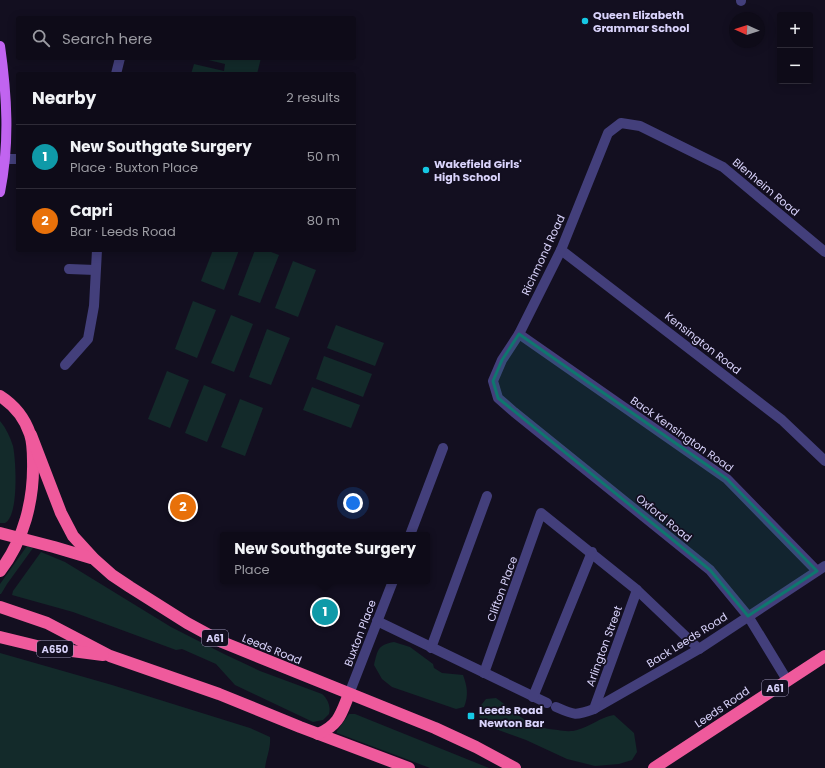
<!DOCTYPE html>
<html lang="en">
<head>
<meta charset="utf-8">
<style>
	:root { --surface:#0e0b18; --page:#171421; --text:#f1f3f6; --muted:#9b9ba2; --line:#2e2b37; --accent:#ea580c }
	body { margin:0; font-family:Poppins,sans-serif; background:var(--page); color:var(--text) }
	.controls { position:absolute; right:12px; top:12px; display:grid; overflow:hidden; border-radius:4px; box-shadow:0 2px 10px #0003 }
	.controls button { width:36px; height:36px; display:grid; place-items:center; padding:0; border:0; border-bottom:1px solid var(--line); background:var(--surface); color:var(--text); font:20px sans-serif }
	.compass { position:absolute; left:729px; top:12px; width:36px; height:36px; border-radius:50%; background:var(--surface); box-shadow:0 2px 10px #0003; rotate:273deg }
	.you { position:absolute; left:353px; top:503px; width:14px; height:14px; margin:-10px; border:3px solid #fff; border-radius:50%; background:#1a73e8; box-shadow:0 0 0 6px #1a73e833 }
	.badge { display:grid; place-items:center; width:26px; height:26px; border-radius:50%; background:var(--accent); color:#fff; font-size:13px; font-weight:700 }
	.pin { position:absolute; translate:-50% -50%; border:2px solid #fff; box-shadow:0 1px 4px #0006 }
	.popup { position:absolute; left:220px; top:532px; width:210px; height:52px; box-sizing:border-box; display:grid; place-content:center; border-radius:4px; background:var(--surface); filter:drop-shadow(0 1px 3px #0005); font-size:13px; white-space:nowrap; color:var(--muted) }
	.popup b { font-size:15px; color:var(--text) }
	.popup::after { content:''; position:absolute; left:50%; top:100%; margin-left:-8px; border:8px solid transparent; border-top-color:var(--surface) }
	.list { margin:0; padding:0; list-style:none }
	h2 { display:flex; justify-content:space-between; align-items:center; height:52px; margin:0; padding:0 16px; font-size:17px }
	h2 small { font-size:13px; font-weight:400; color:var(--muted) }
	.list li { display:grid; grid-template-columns:26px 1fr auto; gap:12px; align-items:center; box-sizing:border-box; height:64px; padding:0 16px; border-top:1px solid var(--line) }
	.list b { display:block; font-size:15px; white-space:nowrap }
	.list p { margin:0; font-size:13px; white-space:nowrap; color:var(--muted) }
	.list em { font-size:13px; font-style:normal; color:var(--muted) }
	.icon { flex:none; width:22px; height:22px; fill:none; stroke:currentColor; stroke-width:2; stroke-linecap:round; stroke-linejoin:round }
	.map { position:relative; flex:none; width:825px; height:768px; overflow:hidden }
	.search { position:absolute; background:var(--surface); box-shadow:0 2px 10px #0003; left:16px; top:16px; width:340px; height:44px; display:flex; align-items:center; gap:10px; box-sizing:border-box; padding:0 14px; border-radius:4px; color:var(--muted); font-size:15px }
	.panel { position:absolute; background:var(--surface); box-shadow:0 2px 10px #0003; left:16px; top:72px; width:340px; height:180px; border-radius:4px }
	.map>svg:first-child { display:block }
</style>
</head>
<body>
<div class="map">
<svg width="825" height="768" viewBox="0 0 825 768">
	<rect width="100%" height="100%" fill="#130f20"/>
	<g fill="#132a2a">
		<path d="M 200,58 L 261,58 L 257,74 L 191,74 L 194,64 L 224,71 L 225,64 Z"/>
		<path d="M 213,250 L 239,250 L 224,290 L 201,281 Z"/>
		<path d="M 255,250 L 266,250 L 279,255 L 260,303 L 238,295 Z"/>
		<path d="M 293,261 L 316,270 L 298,317 L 275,308 Z"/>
		<path d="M 193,301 L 216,310 L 197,358 L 175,349 Z"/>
		<path d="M 231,315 L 253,324 L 234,372 L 211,363 Z"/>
		<path d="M 336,325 L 384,343 L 375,366 L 327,348 Z"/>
		<path d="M 267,329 L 290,338 L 271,385 L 249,377 Z"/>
		<path d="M 324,356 L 372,374 L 363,397 L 316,379 Z"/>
		<path d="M 167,371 L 189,380 L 170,428 L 148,419 Z"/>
		<path d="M 204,385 L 226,394 L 207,442 L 185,433 Z"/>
		<path d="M 312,387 L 360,405 L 351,428 L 303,410 Z"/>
		<path d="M 240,399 L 263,408 L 245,456 L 221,447 Z"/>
		<path d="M 0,421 C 6,428 10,437 13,446 C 16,460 19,516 5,523 L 0,523 Z"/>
		<path d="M 27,546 L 33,548 L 7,584 L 1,594 L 0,594 L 0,584 Z"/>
		<path d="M 41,552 L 65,562 L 171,627 L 224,654 L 260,671 L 322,694 C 328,699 331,707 329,714 L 323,720 L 313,722 L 235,685 L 216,664 L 182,649 L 176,650 L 73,612 L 12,595 L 13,591 Z"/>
		<path d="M 394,642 L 410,647 L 433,664 L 434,668 L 442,673 L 463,675 C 467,686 469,695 464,707 L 456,709 L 392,687 L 382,679 L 374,665 C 378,650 377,645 394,642 Z"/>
		<path d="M 0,653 L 112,685 L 250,728 L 270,737 C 271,748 266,758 265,768 L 0,768 Z"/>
		<path d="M 496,698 C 519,714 527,728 558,730 C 563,731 571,732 577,730 C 589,727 601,717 614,715 L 634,733 L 637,752 L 632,760 L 619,764 L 595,766 L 567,759 L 526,740 L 485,725 L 480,719 L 478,709 L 486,699 Z"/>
		<path d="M 349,714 L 355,714 L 489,768 L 430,768 L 337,733 L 337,731 Z"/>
	</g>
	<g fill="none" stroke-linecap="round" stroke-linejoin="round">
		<g stroke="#433f7b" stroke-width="10">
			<path d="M 741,1 L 741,0"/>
			<path d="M 116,74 L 120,58"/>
			<path d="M 5,159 L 18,159"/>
			<path d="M 561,250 L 782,420 L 825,461"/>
			<path d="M 69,269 L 95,270"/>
			<path d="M 519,334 L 727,479 L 817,571"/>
			<path d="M 65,365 L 88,339 L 94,306 L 97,250"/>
			<path d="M 410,535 L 443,448"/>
			<path d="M 377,621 L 547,703"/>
			<path d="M 431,648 L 487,496"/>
			<path d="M 484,673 L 541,513 L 637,590 L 699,649"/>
			<path d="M 787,680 L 748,616 L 710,570 L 514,412 L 498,398 L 493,381 L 502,360 L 519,334 L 561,250 L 608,133 L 621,123 L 640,126 L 723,167 L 825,252"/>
			<path d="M 349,694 L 393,581"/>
			<path d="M 533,697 L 592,552"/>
			<path d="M 556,707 C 574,715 575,716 594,709 L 699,649 L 825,566"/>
			<path d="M 594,709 L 637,590"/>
		</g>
		<path stroke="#c164f0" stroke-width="10" d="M 0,46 C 7,95 10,143 0,192"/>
		<g stroke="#ef5a9c" stroke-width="12">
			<path d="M 0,396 C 14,405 25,419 30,434 C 33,443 33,452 33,461 C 34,500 24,540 0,571"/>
			<path d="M 31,435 L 61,513 L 73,536 L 94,559 L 112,575 L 130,587 L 187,623 L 222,642 L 435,728 L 476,747 L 515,768"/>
			<path d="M 0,533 L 54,547 L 91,558"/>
			<path d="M 0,607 L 47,623 L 110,656 L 219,694 L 300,727 L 409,768"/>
			<path d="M 0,637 L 41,647 L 103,655"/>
			<path d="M 318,734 C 339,725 341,714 349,694"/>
			<path d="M 654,768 L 825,656"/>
		</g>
	</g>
	<path fill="#0f766e" fill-opacity="0.2" stroke="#0f766e" stroke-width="3" stroke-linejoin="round" d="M 519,334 L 727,479 L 817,571 L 748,616 L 710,570 L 498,398 L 493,381 L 502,360 Z"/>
	<g fill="#16c8e4" stroke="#130f20" stroke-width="1.5">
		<circle cx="585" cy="21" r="4"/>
		<circle cx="426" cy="170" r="4"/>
		<rect x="467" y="712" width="8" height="8" rx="2"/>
	</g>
	<g text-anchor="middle" stroke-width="3.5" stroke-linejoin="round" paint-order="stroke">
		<g fill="#130f20" stroke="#9e98b9" stroke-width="1">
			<rect x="202" y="630" width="26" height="16" rx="3"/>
			<rect x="37" y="641" width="36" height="16" rx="3"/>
			<rect x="762" y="680" width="26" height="16" rx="3"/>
		</g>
		<g font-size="10" font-weight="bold" fill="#d9d3fb">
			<text x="215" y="642">A61</text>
			<text x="55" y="653">A650</text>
			<text x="775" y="692">A61</text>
		</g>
		<g font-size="11" font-weight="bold" fill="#d9d3fb" stroke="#130f20" text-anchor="start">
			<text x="593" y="19">Queen Elizabeth<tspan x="593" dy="13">Grammar School</tspan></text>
			<text x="434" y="168">Wakefield Girls'<tspan x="434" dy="13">High School</tspan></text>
			<text x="479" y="714">Leeds Road<tspan x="479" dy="13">Newton Bar</tspan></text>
		</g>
		<g font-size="11" fill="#d9d3fb" stroke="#130f20">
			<text transform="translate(766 187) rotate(40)" y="4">Blenheim Road</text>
			<text transform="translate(543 255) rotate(-65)" y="4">Richmond Road</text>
			<text transform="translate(703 343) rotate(38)" y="4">Kensington Road</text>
			<text transform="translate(682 434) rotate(35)" y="4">Back Kensington Road</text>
			<text transform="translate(664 518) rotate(39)" y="4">Oxford Road</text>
			<text transform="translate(502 589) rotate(-70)" y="4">Clifton Place</text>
			<text transform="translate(360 633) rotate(-69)" y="4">Buxton Place</text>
			<text transform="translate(687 640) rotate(-32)" y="4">Back Leeds Road</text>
			<text transform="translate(604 646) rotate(-70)" y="4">Arlington Street</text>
			<text transform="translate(272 649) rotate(22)" y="4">Leeds Road</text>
			<text transform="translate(722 707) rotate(-34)" y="4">Leeds Road</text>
		</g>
	</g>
</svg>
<div class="controls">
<button>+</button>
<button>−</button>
</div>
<svg class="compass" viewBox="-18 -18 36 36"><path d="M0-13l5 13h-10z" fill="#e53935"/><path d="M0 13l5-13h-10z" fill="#9b9ba2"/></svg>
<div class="you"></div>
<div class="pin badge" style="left:325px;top:612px;background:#0f9aa8">1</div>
<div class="popup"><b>New Southgate Surgery</b>Place</div>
<div class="pin badge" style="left:183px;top:507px;background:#e8710a">2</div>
<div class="search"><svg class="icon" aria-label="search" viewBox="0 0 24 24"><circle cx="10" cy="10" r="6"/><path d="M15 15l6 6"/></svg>Search here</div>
<section class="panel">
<h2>Nearby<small>2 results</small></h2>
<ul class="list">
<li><span class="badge" style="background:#0f9aa8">1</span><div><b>New Southgate Surgery</b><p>Place · Buxton Place</p></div><em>50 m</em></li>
<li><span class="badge" style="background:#e8710a">2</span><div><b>Capri</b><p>Bar · Leeds Road</p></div><em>80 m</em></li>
</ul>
</section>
</div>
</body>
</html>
